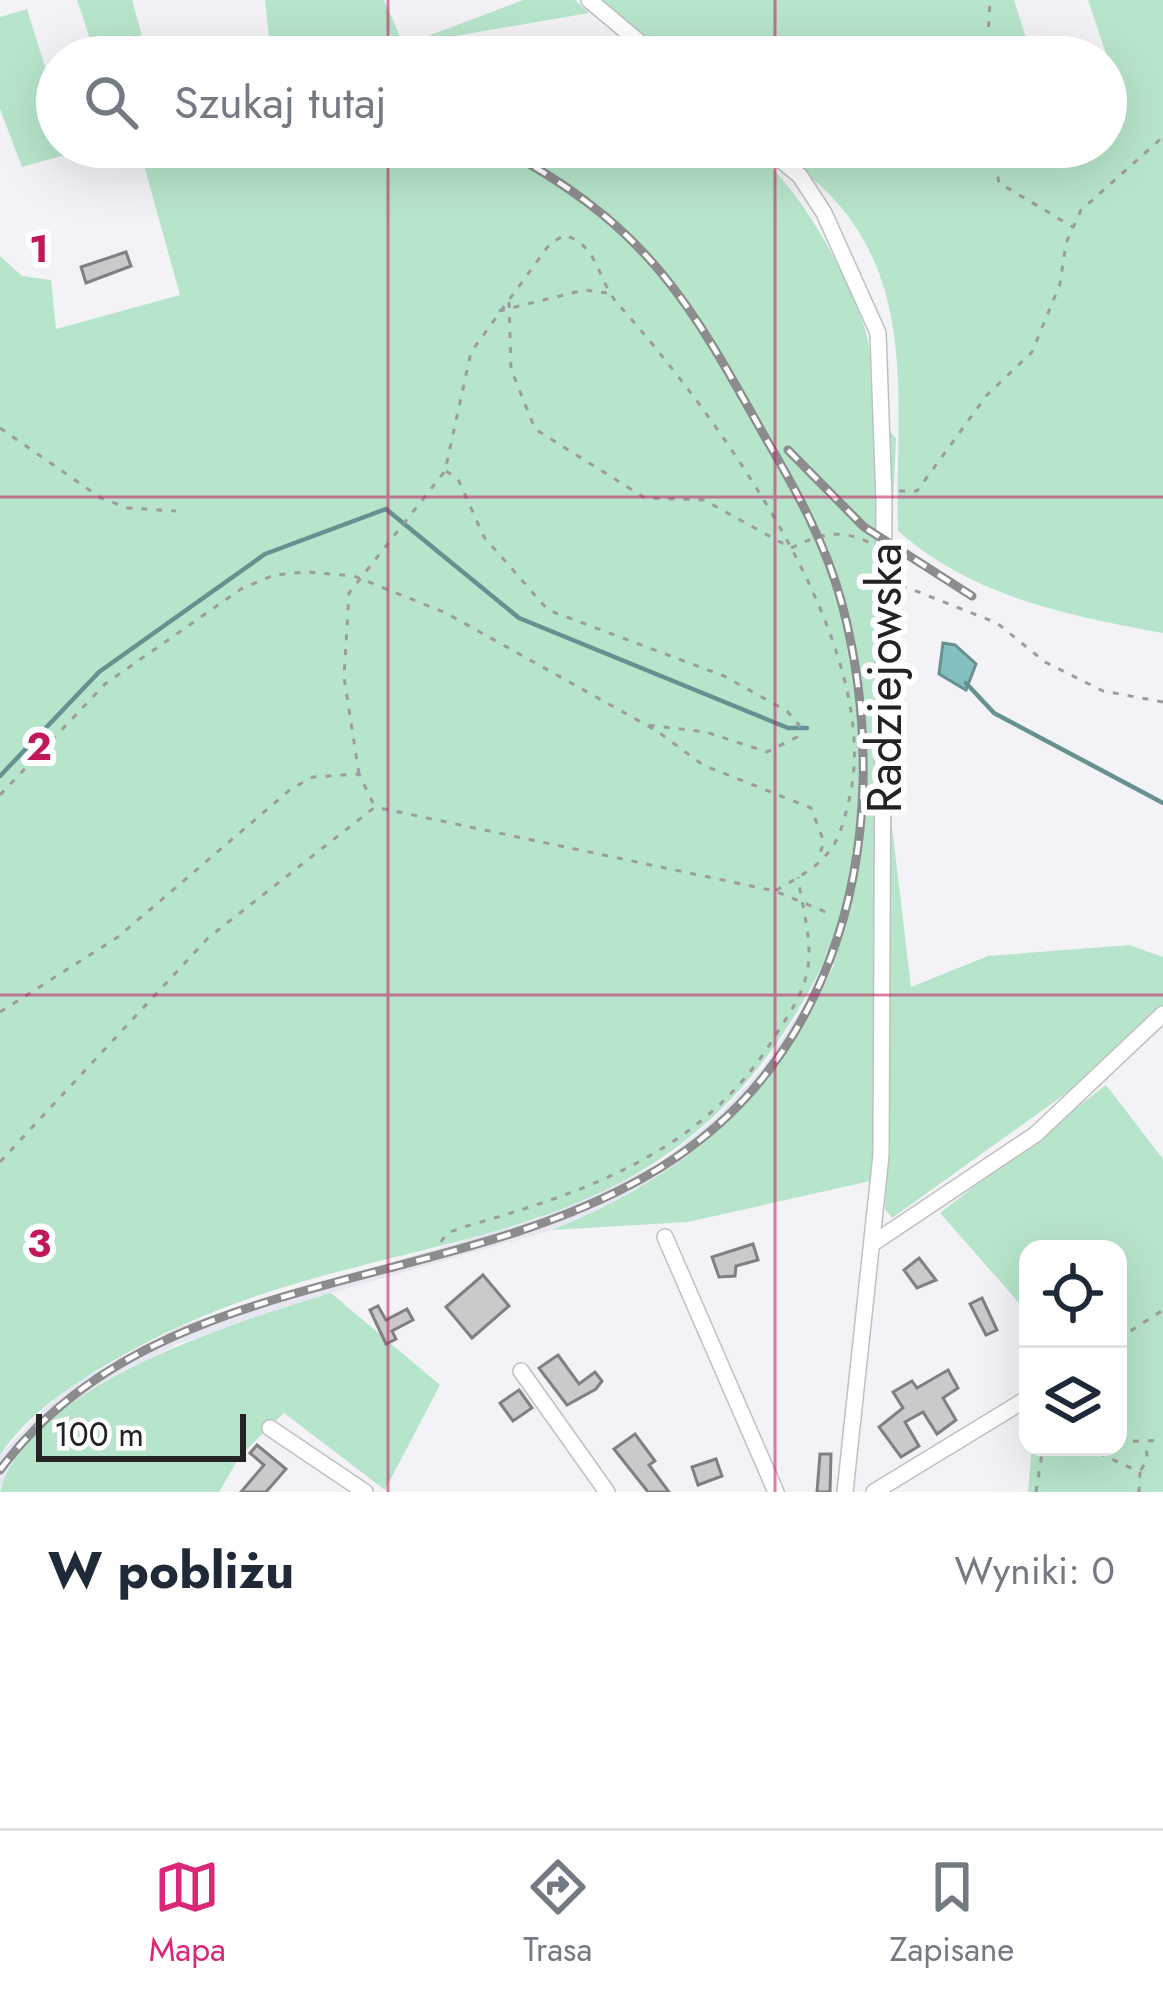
<!DOCTYPE html>
<html lang="pl">
<head>
<meta charset="utf-8">
<style>
	:root { --surface:#fff; --page:#f6f6f7; --text:#1f2937; --muted:#747a83; --line:#e0e1e3; --accent:#db2777 }
	body { margin:0; font-family:Jost,sans-serif; background:var(--page); color:var(--text) }
	.controls { position:absolute; right:36px; bottom:36px; display:grid; overflow:hidden; border-radius:24px; box-shadow:0 12px 48px #0002 }
	.controls button { width:108px; height:108px; display:grid; place-items:center; padding:0; border:0; border-bottom:3px solid var(--line); background:var(--surface); color:var(--text); font:60px sans-serif }
	.scale { position:absolute; left:36px; bottom:30px; width:210px; box-sizing:border-box; padding-left:12px; border:6px solid #232324; border-top:0; font-size:33px; line-height:42px; white-space:nowrap; color:#232324; -webkit-text-stroke:9px #fff; paint-order:stroke }
	.list { margin:0; padding:0; list-style:none }
	h2 { display:flex; justify-content:space-between; align-items:center; height:156px; margin:0; padding:0 48px; font-size:51px }
	h2 small { font-size:39px; font-weight:400; color:var(--muted) }
	.icon { flex:none; width:66px; height:66px; fill:none; stroke:currentColor; stroke-width:2; stroke-linecap:round; stroke-linejoin:round }
	.map { position:relative; flex:none; width:1163px; height:1492px; overflow:hidden }
	.search { position:absolute; background:var(--surface); box-shadow:0 12px 48px #0002; left:36px; right:36px; top:36px; height:132px; display:flex; align-items:center; gap:30px; box-sizing:border-box; padding:0 42px; border-radius:66px; color:var(--muted); font-size:45px }
	.sheet { height:336px; background:var(--surface) }
	nav { display:flex; justify-content:space-around; align-items:center; box-sizing:border-box; height:168px; border-top:3px solid var(--line); background:var(--surface); font-size:33px; color:var(--muted) }
	nav a { display:grid; justify-items:center; gap:6px }
	nav .on { color:var(--accent) }
	.map>svg:first-child { display:block }
</style>
</head>
<body>
<div class="map">
<svg width="1163" height="1492" viewBox="0 0 1163 1492">
	<rect width="100%" height="100%" fill="#f3f3f7"/>
	<path fill="#e5e7f1" d="M 844,943 L 779,1064 L 688,1158 L 639,1192 L 552,1230 L 331,1293 L 175,1345 L 86,1394 L 18,1459 L 0,1487 L 0,1455 L 63,1390 L 181,1325 L 536,1219 L 660,1163 L 716,1118 L 763,1068 L 801,1010 L 826,958 Z"/>
	<g fill="#b7e5cb">
		<path d="M 77,0 L 132,0 L 148,57 L 96,57 Z"/>
		<path d="M 265,0 L 384,0 L 404,45 L 523,0 L 575,0 L 589,13 L 403,45 L 389,34 L 394,57 L 271,57 Z"/>
		<path d="M 600,0 L 1014,0 L 1032,57 L 669,57 Z"/>
		<path d="M 1088,0 L 1163,0 L 1163,633 C 1068,616 972,596 898,531 C 894,413 920,289 830,195 C 815,179 792,163 774,147 L 1106,147 L 1106,110 L 1122,101 Z"/>
		<path d="M 27,9 L 57,105 L 57,147 L 70,147 L 72,153 L 22,167 L 0,109 L 0,17 Z"/>
		<path d="M 139,147 L 749,147 C 799,186 843,265 864,326 C 880,374 856,394 896,438 L 890,579 L 892,827 L 911,987 L 988,956 L 1129,945 L 1163,957 L 1163,1005 L 1072,1089 L 892,1218 L 885,1209 L 886,1181 L 870,1181 L 688,1222 L 552,1230 C 693,1172 767,1103 834,965 L 826,958 C 661,1298 389,1200 118,1358 C 74,1383 29,1412 0,1455 L 0,256 L 22,276 L 51,280 L 56,329 L 180,295 Z"/>
		<path d="M 1106,1085 L 1163,1159 L 1163,1492 L 1028,1492 L 1032,1447 L 1118,1447 L 1118,1249 L 1028,1249 L 1028,1313 L 940,1213 Z"/>
		<path d="M 331,1293 L 440,1385 L 385,1490 L 284,1413 L 240,1456 L 219,1492 L 0,1492 C 29,1384 237,1322 331,1293 Z"/>
	</g>
	<path fill="#84c0bf" stroke="#679190" stroke-width="3" d="M 943,643 L 955,645 L 976,664 L 966,690 L 939,674 Z"/>
	<g fill="none" stroke-linecap="round" stroke-linejoin="round">
		<g stroke="#679190" stroke-width="4.5">
			<path d="M 966,683 L 994,713 L 1163,803"/>
			<path d="M 0,776 L 99,672 L 265,554 L 386,509 L 519,618 L 788,728 L 807,728"/>
		</g>
	</g>
	<g fill="#cbc9cc" stroke="#817f82" stroke-width="3">
		<path d="M 126,252 L 131,266 L 86,283 L 81,267 Z"/>
		<path d="M 753,1244 L 758,1260 L 736,1266 L 735,1276 L 719,1277 L 712,1257 Z"/>
		<path d="M 919,1258 L 936,1280 L 917,1288 L 904,1270 Z"/>
		<path d="M 483,1275 L 509,1306 L 472,1338 L 446,1307 Z"/>
		<path d="M 982,1298 L 997,1330 L 986,1335 L 970,1304 Z"/>
		<path d="M 378,1306 L 386,1320 L 407,1309 L 413,1320 L 392,1331 L 396,1339 L 386,1344 L 370,1310 Z"/>
		<path d="M 558,1355 L 579,1384 L 595,1372 L 602,1381 L 596,1389 L 567,1405 L 539,1368 Z"/>
		<path d="M 948,1370 L 958,1388 L 943,1398 L 956,1420 L 937,1434 L 923,1412 L 905,1422 L 919,1446 L 901,1457 L 879,1427 L 903,1408 L 893,1392 L 912,1381 L 917,1388 Z"/>
		<path d="M 519,1390 L 532,1408 L 513,1421 L 500,1403 Z"/>
		<path d="M 635,1434 L 655,1461 L 649,1465 L 669,1492 L 648,1492 L 614,1449 Z"/>
		<path d="M 257,1445 L 286,1469 L 266,1492 L 241,1492 L 264,1465 L 250,1453 Z"/>
		<path d="M 820,1454 L 831,1454 L 830,1492 L 817,1492 Z"/>
		<path d="M 716,1459 L 722,1476 L 698,1485 L 692,1467 Z"/>
	</g>
	<g fill="none" stroke-linecap="round" stroke-linejoin="round">
		<defs>
			<g id="minor">
				<path d="M 589,0 L 657,57"/>
				<path d="M 765,147 L 800,176 L 824,213 L 878,333 L 884,500 L 881,1155 L 845,1492"/>
				<path d="M 665,1237 L 776,1492"/>
				<path d="M 872,1244 L 1036,1134 L 1163,1014"/>
				<path d="M 521,1371 L 607,1492"/>
				<path d="M 270,1428 L 365,1492"/>
				<path d="M 874,1492 L 1028,1398"/>
			</g>
		</defs>
		<use href="#minor" stroke="#bfc0c3" stroke-width="18"/>
		<g stroke="#9c9c9f" stroke-width="3" stroke-dasharray="6 9" stroke-linecap="butt">
			<path d="M 987,57 L 990,0"/>
			<path d="M 992,147 L 999,183 L 1073,227"/>
			<path d="M 509,302 L 511,369 L 535,429 L 645,498 L 704,500 L 791,548 C 820,534 840,528 870,543"/>
			<path d="M 499,311 L 584,290 L 607,293"/>
			<path d="M 0,428 L 101,498 L 128,508 L 176,511"/>
			<path d="M 446,471 L 458,479 L 484,537 L 548,610 L 724,676 L 787,711 L 799,725 L 797,737 L 767,752 L 706,732 L 646,725"/>
			<path d="M 899,491 L 917,491 L 987,395 L 1032,352 L 1060,284 L 1066,243 L 1081,210 L 1163,137"/>
			<path d="M 901,585 L 997,623 L 1045,662 L 1103,691 L 1163,702"/>
			<path d="M 359,774 L 344,677 L 349,593 L 445,471 L 471,352 L 549,245 L 564,235 C 599,245 597,280 618,304 C 716,414 890,650 848,804 C 844,821 839,841 827,854 C 814,870 793,880 775,891"/>
			<path d="M 0,795 L 105,684 L 241,589 L 274,575 L 305,572 L 354,576 L 446,613 L 657,731 L 703,765 L 811,808 L 824,842 L 818,859"/>
			<path d="M 0,1012 L 118,937 L 291,789 L 313,777 L 359,774 L 374,805"/>
			<path d="M 0,1162 L 208,938 L 375,807 L 775,891 L 833,915"/>
			<path d="M 441,1242 L 447,1233 L 467,1226 C 586,1192 702,1152 772,1041 C 786,1018 804,995 808,967 C 812,936 802,908 798,877"/>
			<path d="M 1118,1339 L 1163,1310"/>
			<path d="M 1118,1442 L 1163,1440"/>
			<path d="M 1085,1447 L 1140,1472 L 1139,1492"/>
			<path d="M 1141,1470 L 1147,1459 L 1146,1442"/>
			<path d="M 1036,1492 L 1043,1447"/>
		</g>
		<use href="#minor" stroke="#fff" stroke-width="15"/>
		<defs>
			<g id="rail">
				<path d="M 788,450 L 864,527 L 972,596"/>
				<path d="M 0,1470 C 208,1190 681,1348 830,959 C 872,848 872,718 842,604 C 826,544 796,490 765,437 C 693,308 652,233 519,158"/>
			</g>
		</defs>
		<use href="#rail" stroke="#8c8c8f" stroke-width="9"/>
		<use href="#rail" stroke="#fff" stroke-width="4.5" stroke-dasharray="14" stroke-linecap="butt"/>
	</g>
	<path fill="none" stroke="#c2185b" stroke-width="3" stroke-opacity="0.55" d="M 388,0 L 388,57M 775,0 L 775,57M 388,147 L 388,1492M 775,147 L 775,1492M 0,497 L 1163,497M 0,995 L 1163,995"/>
	<g text-anchor="middle" stroke-width="12" stroke-linejoin="round" paint-order="stroke">
		<g font-size="48" fill="#232324" stroke="#fff">
			<text transform="translate(884 678) rotate(-90)" y="17">Radziejowska</text>
		</g>
	</g>
	<g font-size="39" text-anchor="middle" font-weight="bold" fill="#c2185b" stroke="#fff" stroke-width="12" stroke-linejoin="round" paint-order="stroke">
		<text x="39" y="262">1</text>
		<text x="39" y="760">2</text>
		<text x="39" y="1257">3</text>
	</g>
</svg>
<div class="controls">
<button><svg class="icon" aria-label="locate" viewBox="0 0 24 24"><circle cx="12" cy="12" r="6"/><path d="M12 2v4M12 18v4M2 12h4M18 12h4"/></svg></button>
<button><svg class="icon" aria-label="layers" viewBox="0 0 24 24"><path d="M12 4l9 5-9 5-9-5zM3 14l9 5 9-5"/></svg></button>
</div>
<div class="scale">100 m</div>
<div class="search"><svg class="icon" aria-label="search" viewBox="0 0 24 24"><circle cx="10" cy="10" r="6"/><path d="M15 15l6 6"/></svg>Szukaj tutaj</div>
</div>
<section class="sheet">
<h2>W pobliżu<small>Wyniki: 0</small></h2>
<ul class="list">
</ul>
</section>
<nav>
<a class="on"><svg class="icon" aria-label="map" viewBox="0 0 24 24"><path d="M3 6l6-2 6 2 6-2v14l-6 2-6-2-6 2zM9 4v14M15 6v14"/></svg>Mapa</a>
<a><svg class="icon" aria-label="directions" viewBox="0 0 24 24"><path d="M12 3l9 9-9 9-9-9zM9 14v-3h6M13 9l2 2-2 2"/></svg>Trasa</a>
<a><svg class="icon" aria-label="saved" viewBox="0 0 24 24"><path d="M7 4h10v16l-5-4-5 4z"/></svg>Zapisane</a>
</nav>
</body>
</html>
